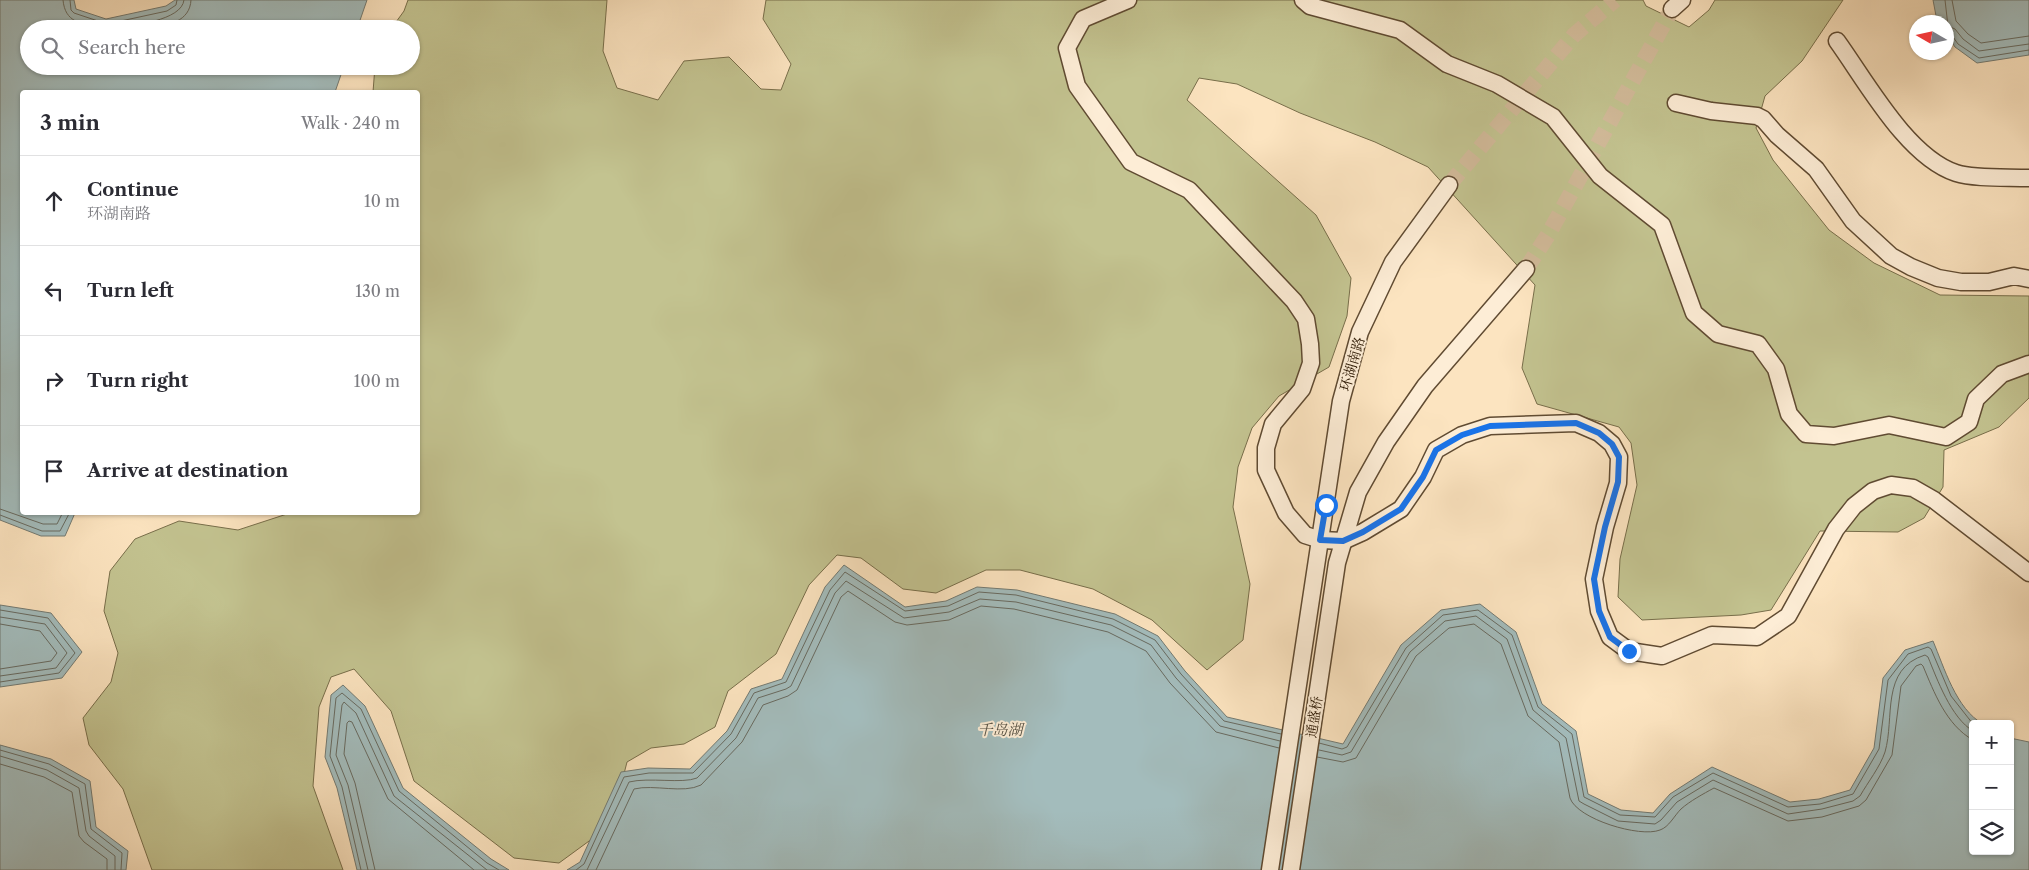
<!DOCTYPE html>
<html lang="en">
<head>
<meta charset="utf-8">
<style>
	:root { --surface:#fff; --page:#f7f7f7; --text:#2b2b33; --muted:#7c7c81; --line:#e1e1e2 }
	body { margin:0; font-family:"Libre Caslon Text","Noto Serif SC",serif; background:var(--page); color:var(--text) }
	.controls { position:absolute; right:15px; bottom:15px; display:grid; overflow:hidden; border-radius:5px; box-shadow:0 1px 4px #0004 }
	.controls button { width:45px; height:45px; display:grid; place-items:center; padding:0; border:0; border-bottom:1px solid var(--line); background:var(--surface); color:var(--text); font:25px sans-serif }
	.compass { position:absolute; left:1909px; top:15px; width:45px; height:45px; border-radius:50%; background:var(--surface); box-shadow:0 1px 4px #0004; rotate:279deg }
	.stop { position:absolute; width:15px; height:15px; margin:-11px; border:4px solid #1a73e8; border-radius:50%; background:#fff }
	.stop.end { background:#1a73e8; border-color:#fff; box-shadow:0 1px 5px #0008 }
	.list { margin:0; padding:0; list-style:none }
	h2 { display:flex; justify-content:space-between; align-items:center; height:65px; margin:0; padding:0 20px; font-size:21px }
	h2 small { font-size:16px; font-weight:400; color:var(--muted) }
	.list li { display:grid; grid-template-columns:32px 1fr auto; gap:15px; align-items:center; box-sizing:border-box; height:90px; padding:0 20px; border-top:1px solid var(--line) }
	.list b { display:block; font-size:19px; white-space:nowrap }
	.list p { margin:0; font-size:16px; white-space:nowrap; color:var(--muted) }
	.list em { font-size:16px; font-style:normal; color:var(--muted) }
	.icon { flex:none; width:28px; height:28px; fill:none; stroke:currentColor; stroke-width:2; stroke-linecap:round; stroke-linejoin:round }
	.map { position:relative; flex:none; width:2029px; height:870px; overflow:hidden }
	.search { position:absolute; background:var(--surface); box-shadow:0 1px 4px #0004; left:20px; top:20px; width:400px; height:55px; display:flex; align-items:center; gap:12px; box-sizing:border-box; padding:0 18px; border-radius:28px; color:var(--muted); font-size:19px }
	.panel { position:absolute; background:var(--surface); box-shadow:0 1px 4px #0004; left:20px; top:90px; width:400px; height:425px; border-radius:5px }
	.map>svg:first-child { display:block }
</style>
</head>
<body>
<div class="map">
<svg width="2029" height="870" viewBox="0 0 2029 870">
	<rect width="100%" height="100%" fill="#fce4c0"/>
	<filter id="stains"><feTurbulence type="fractalNoise" baseFrequency=".004" numOctaves="4"/><feColorMatrix values="0 0 0 0 .2 0 0 0 0 .09 0 0 0 0 .02 0 0 0 .5 -.17"/></filter>
	<radialGradient id="worn" r=".72"><stop offset=".6" stop-color="#630" stop-opacity="0"/><stop offset="1" stop-color="#630" stop-opacity=".3"/></radialGradient>
	<path fill="#c3c390" stroke="#786e4a" d="M 408,0 L 607,0 L 603,51 L 617,88 L 658,100 L 684,61 L 729,57 L 761,89 L 781,90 L 791,64 L 763,19 L 766,0 L 1643,0 L 1646,6 L 1689,27 L 1709,10 L 1715,0 L 1843,0 L 1802,61 L 1765,96 L 1756,128 L 1773,160 L 1829,230 L 1874,263 L 1940,295 L 2029,296 L 2029,398 L 1999,427 L 1944,450 L 1943,487 L 1924,518 L 1898,532 L 1820,531 L 1771,610 L 1741,615 L 1642,620 L 1618,597 L 1620,559 L 1637,485 L 1631,443 L 1619,427 L 1537,404 L 1522,368 L 1535,285 L 1428,167 L 1375,142 L 1300,113 L 1237,84 L 1199,78 L 1187,100 L 1316,215 L 1351,278 L 1347,316 L 1329,367 L 1279,396 L 1252,428 L 1238,467 L 1233,507 L 1250,584 L 1243,640 L 1207,670 L 1152,620 L 1093,589 L 1020,570 L 986,570 L 936,593 L 903,589 L 861,558 L 837,555 L 809,585 L 776,654 L 728,691 L 715,727 L 684,744 L 651,748 L 627,762 L 611,825 L 559,863 L 514,858 L 414,781 L 391,711 L 354,669 L 331,677 L 319,707 L 313,786 L 343,870 L 152,870 L 123,789 L 89,745 L 83,718 L 111,682 L 118,653 L 104,611 L 110,571 L 135,539 L 179,521 L 238,530 L 290,513 L 418,512 L 418,92 L 373,92 L 375,66 L 411,66 L 411,29 L 391,29 L 404,11 Z"/>
	<g fill="#a3bcbc" stroke="#737a72">
		<path d="M 0,0 L 74,0 L 76,9 L 106,19 L 166,6 L 175,0 L 367,0 L 357,29 L 29,29 L 29,66 L 344,66 L 335,92 L 22,92 L 22,512 L 75,513 L 65,536 L 41,536 L 0,520 Z"/>
		<path d="M 1933,0 L 2029,0 L 2029,55 L 1977,63 L 1955,47 L 1947,35 L 1946,22 L 1937,21 Z"/>
		<path d="M 844,565 L 905,607 L 946,601 L 977,587 L 1017,590 L 1115,614 L 1158,636 L 1185,671 L 1227,717 L 1343,744 L 1401,645 L 1441,610 L 1480,604 L 1516,632 L 1542,704 L 1576,731 L 1588,794 L 1621,810 L 1653,813 L 1670,794 L 1712,767 L 1790,802 L 1819,799 L 1850,790 L 1874,748 L 1883,678 L 1905,650 L 1933,641 C 1944,667 1956,709 1983,724 L 1973,724 L 1973,851 L 2010,851 L 2010,738 L 2029,742 L 2029,870 L 567,870 L 580,862 L 621,772 L 648,768 L 690,769 L 727,731 L 751,689 L 782,679 L 825,587 Z"/>
		<path d="M 0,605 L 51,613 L 82,652 L 62,678 L 0,687 Z"/>
		<path d="M 343,685 L 365,706 L 403,788 L 491,859 L 509,870 L 357,870 L 337,788 L 325,757 L 331,695 Z"/>
		<path d="M 0,745 L 51,759 L 90,781 L 96,827 L 128,851 L 126,870 L 0,870 Z"/>
	</g>
	<g fill="none" stroke-linecap="round" stroke-linejoin="round">
		<g stroke="#686a60" stroke-width="1">
			<path d="M 63,0 C 65,23 81,23 100,29"/>
			<path d="M 70,0 L 71,10 L 74,13 L 107,24 L 167,11 L 176,5 L 177,0"/>
			<path d="M 1945,0 L 1948,26 L 1955,29 L 1963,39 L 1979,51 L 2029,44"/>
			<path d="M 1952,0 L 1956,21 L 1968,34 L 1981,43 L 2029,36"/>
			<path d="M 115,29 C 132,25 182,21 184,0"/>
			<path d="M 150,29 C 168,25 190,22 191,0"/>
			<path d="M 1946,33 L 1951,34 L 1958,44 L 1979,58 L 2029,50"/>
			<path d="M 0,509 L 43,524 L 57,524 L 63,512"/>
			<path d="M 0,515 L 42,531 L 60,531 L 70,512"/>
			<path d="M 0,610 L 48,618 L 75,653 L 59,673 L 0,682"/>
			<path d="M 0,617 L 45,624 L 67,653 L 56,668 L 0,676"/>
			<path d="M 0,624 L 40,631 L 57,653 L 51,661 L 0,669"/>
			<path d="M 1319,743 L 1342,749 L 1347,747 L 1406,648 L 1443,615 L 1478,610 L 1512,635 L 1538,707 L 1572,734 L 1584,797 L 1620,815 L 1655,817 L 1673,797 L 1713,773 L 1788,807 L 1820,804 L 1853,794 L 1879,749 L 1888,680 L 1908,654 L 1928,647 L 1931,649 L 1951,696 L 1973,724"/>
			<path d="M 0,750 L 49,764 L 85,784 L 91,829 L 122,853 L 121,870"/>
			<path d="M 1319,750 L 1342,755 L 1351,752 L 1410,652 L 1445,621 L 1476,616 L 1507,639 L 1533,710 L 1566,738 L 1579,801 L 1584,804 L 1618,821 L 1655,824 L 1661,820 L 1677,802 L 1713,780 L 1788,814 L 1822,809 L 1853,801 L 1860,796 C 1868,782 1880,767 1885,752 C 1895,718 1880,669 1925,655 L 1928,657 C 1937,679 1951,718 1973,731"/>
			<path d="M 0,756 L 47,770 L 79,788 L 86,831 L 89,836 L 115,856 L 115,870"/>
			<path d="M 1317,757 L 1343,762 L 1356,758 L 1416,656 L 1449,628 L 1474,624 L 1501,644 L 1528,716 L 1559,742 L 1570,798 C 1577,819 1640,838 1660,830 C 1669,827 1674,816 1681,809 C 1690,801 1703,794 1714,788 L 1788,821 L 1822,817 L 1859,806 L 1866,800 L 1892,755 L 1901,686 L 1916,666 L 1921,664 L 1923,666 C 1934,692 1946,725 1973,740"/>
			<path d="M 0,764 L 44,777 L 72,792 L 79,836 L 84,842 L 107,859 L 107,870"/>
			<path d="M 361,870 L 342,787 L 330,756 L 336,698 L 342,693 L 361,709 L 399,791 L 487,863 L 499,870"/>
			<path d="M 368,870 L 348,785 L 336,755 L 342,705 L 344,702 L 356,713 L 394,796 L 487,870"/>
			<path d="M 375,870 L 355,783 L 344,754 L 347,723 L 349,721 L 352,722 L 388,799 L 474,870"/>
			<path d="M 576,870 L 584,864 L 624,777 L 649,773 L 693,773 L 731,734 L 754,693 L 786,682 L 830,590 L 845,572 L 905,611 L 948,606 L 979,592 L 1016,595 L 1113,619 L 1155,640 L 1181,674 L 1224,721 L 1281,734"/>
			<path d="M 587,870 L 629,782 C 649,777 682,784 697,778 L 736,738 L 758,698 L 786,689 L 791,686 L 835,593 L 846,581 L 904,618 L 949,612 L 980,599 L 1016,602 L 1111,625 L 1151,645 L 1176,678 L 1220,726 L 1280,741"/>
			<path d="M 596,870 L 634,789 C 654,784 683,794 701,785 L 742,742 L 763,705 L 788,696 L 797,690 L 841,597 L 848,591 L 895,622 L 907,625 L 949,620 L 981,606 L 1014,609 L 1108,632 L 1146,651 L 1170,683 L 1216,732 L 1279,748"/>
		</g>
		<g stroke="#d2bb9a" stroke-width="16" stroke-dasharray="16 8" stroke-linecap="butt">
			<path d="M 1449,185 L 1574,35 L 1615,0"/>
			<path d="M 1526,269 L 1548,235 L 1672,9"/>
		</g>
		<defs>
			<g id="minor">
				<path d="M 1128,0 L 1083,19 L 1067,48 L 1077,86 L 1131,162 L 1189,190 L 1294,301 L 1306,319 L 1310,344 L 1311,363 L 1302,389 L 1273,424 L 1266,448 L 1266,470 L 1286,513 L 1305,535 L 1321,540 L 1343,541 L 1363,532 L 1401,509 L 1423,477 L 1436,450 L 1462,435 L 1490,426 L 1576,423 L 1599,433 L 1612,444 L 1619,457 L 1618,483 L 1605,527 L 1594,579 L 1599,611 L 1610,637 L 1629,651 L 1662,656 L 1712,635 L 1757,637 L 1788,616 L 1836,529 L 1854,506 L 1873,491 L 1891,485 L 1913,488 L 1934,500 L 2029,573"/>
				<path d="M 1303,0 L 1310,6 L 1400,30 L 1447,64 L 1497,84 L 1553,117 L 1600,176 L 1662,225 L 1694,313 L 1718,334 L 1758,344 L 1776,369 L 1789,414 L 1806,434 L 1834,436 L 1889,425 L 1946,437 L 1969,422 L 1976,399 L 2002,374 L 2029,364"/>
				<path d="M 1672,9 L 1682,0"/>
				<path d="M 1837,41 C 1866,81 1907,157 1956,173 C 1975,179 2008,177 2029,178"/>
				<path d="M 1676,103 L 1711,111 L 1757,116 L 1763,119 L 1777,135 L 1816,169 L 1853,221 L 1891,256 L 1911,267 L 1938,278 L 1961,282 L 1989,282 L 2014,276 L 2029,279"/>
				<path d="M 1270,870 L 1341,401 L 1360,332 L 1393,262 L 1449,185"/>
				<path d="M 1291,870 L 1337,563 L 1358,492 L 1386,442 L 1425,386 L 1526,269"/>
			</g>
		</defs>
		<use href="#minor" stroke="#604b32" stroke-width="19"/>
		<use href="#minor" stroke="#fdedd6" stroke-width="16"/>
	</g>
	<g fill="none" stroke-linecap="round" stroke-linejoin="round">
		<path stroke="#1a73e8" stroke-width="6" d="M 1326,505 L 1320,540 L 1343,541 L 1363,532 L 1401,509 L 1423,477 L 1436,450 L 1462,435 L 1490,426 L 1576,423 L 1599,433 L 1612,444 L 1619,457 L 1618,482 L 1605,527 L 1594,579 L 1599,611 L 1610,637 L 1629,651"/>
	</g>
	<g text-anchor="middle" stroke-width="4" stroke-linejoin="round" paint-order="stroke">
		<g font-size="14" fill="#2c1803" stroke="#fdedd6">
			<text transform="translate(1352 364) rotate(-74)" y="5">环湖南路</text>
			<text transform="translate(1314 717) rotate(-81)" y="5">通盛桥</text>
		</g>
		<g font-size="15" font-style="italic" fill="#565144" stroke="#fdedd6">
			<text x="1000" y="735">千岛湖</text>
		</g>
	</g>
	<rect width="100%" height="100%" filter="url(#stains)"/>
	<rect width="100%" height="100%" fill="url(#worn)"/>
</svg>
<div class="controls">
<button>+</button>
<button>−</button>
<button><svg class="icon" aria-label="layers" viewBox="0 0 24 24"><path d="M12 4l9 5-9 5-9-5zM3 14l9 5 9-5"/></svg></button>
</div>
<svg class="compass" viewBox="-18 -18 36 36"><path d="M0-13l5 13h-10z" fill="#e53935"/><path d="M0 13l5-13h-10z" fill="#7c7c81"/></svg>
<div class="stop" style="left:1326px;top:505px"></div>
<div class="stop end" style="left:1629px;top:651px"></div>
<div class="search"><svg class="icon" aria-label="search" viewBox="0 0 24 24"><circle cx="10" cy="10" r="6"/><path d="M15 15l6 6"/></svg>Search here</div>
<section class="panel">
<h2>3 min<small>Walk · 240 m</small></h2>
<ul class="list">
<li><svg class="icon" aria-label="ahead" viewBox="0 0 24 24"><path d="M12 20V5M6 11l6-6 6 6"/></svg><div><b>Continue</b><p>环湖南路</p></div><em>10 m</em></li>
<li><svg class="icon" aria-label="left" viewBox="0 0 24 24"><path d="M17 20v-9H6M10 6l-5 5 5 5"/></svg><div><b>Turn left</b></div><em>130 m</em></li>
<li><svg class="icon" aria-label="right" viewBox="0 0 24 24"><path d="M7 20v-9h11M14 6l5 5-5 5"/></svg><div><b>Turn right</b></div><em>100 m</em></li>
<li><svg class="icon" aria-label="arrive" viewBox="0 0 24 24"><path d="M6 21V4h12l-3 4 3 4H6"/></svg><div><b>Arrive at destination</b></div></li>
</ul>
</section>
</div>
</body>
</html>
